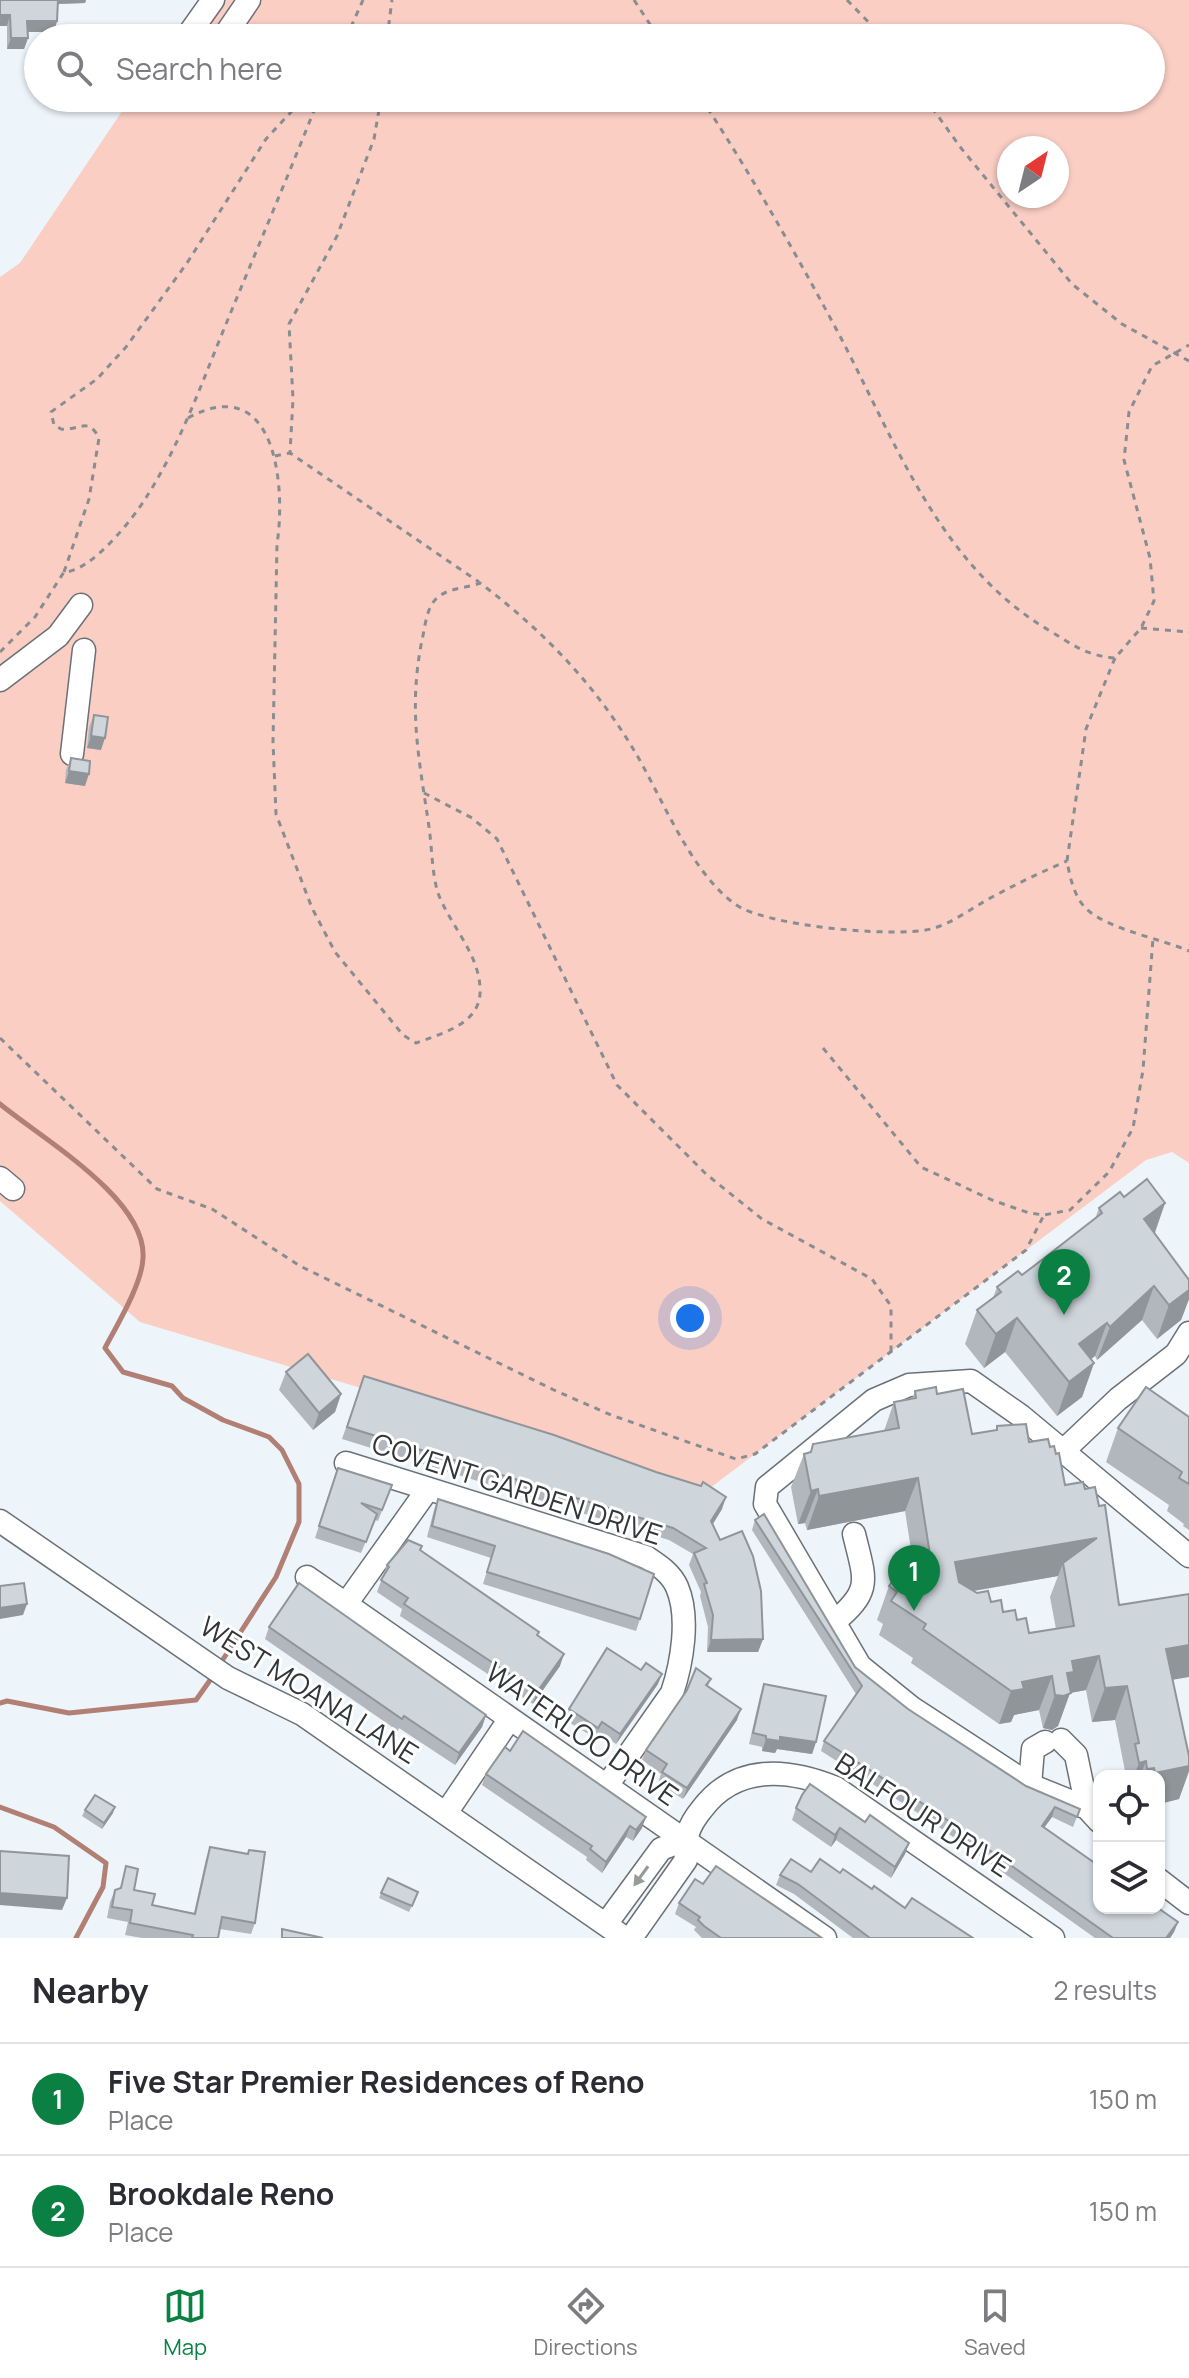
<!DOCTYPE html>
<html lang="en">
<head>
<meta charset="utf-8">
<style>
	:root { --surface:#fff; --page:#f2f2f3; --text:#2b2b33; --muted:#7c7c81; --line:#e1e1e2; --accent:#0b8043 }
	body { margin:0; font-family:Manrope,sans-serif; background:var(--page); color:var(--text) }
	.controls { position:absolute; right:24px; bottom:24px; display:grid; overflow:hidden; border-radius:16px; box-shadow:0 2px 6px #0004 }
	.controls button { width:72px; height:72px; display:grid; place-items:center; padding:0; border:0; border-bottom:2px solid var(--line); background:var(--surface); color:var(--text); font:40px sans-serif }
	.compass { position:absolute; left:997px; top:136px; width:72px; height:72px; border-radius:50%; background:var(--surface); box-shadow:0 2px 6px #0004; rotate:35deg }
	.you { position:absolute; left:690px; top:1318px; width:28px; height:28px; margin:-20px; border:6px solid #fff; border-radius:50%; background:#1a73e8; box-shadow:0 0 0 12px #1a73e833 }
	.badge { display:grid; place-items:center; width:52px; height:52px; border-radius:50%; background:var(--accent); color:#fff; font-size:26px; font-weight:700 }
	.pin { position:absolute; translate:-50% -66px; filter:drop-shadow(0 2px 4px #0008) }
	.pin::after { content:''; position:absolute; top:42px; width:28px; height:24px; background:inherit; clip-path:polygon(0 0,100% 0,50% 100%) }
	.list { margin:0; padding:0; list-style:none }
	h2 { display:flex; justify-content:space-between; align-items:center; height:104px; margin:0; padding:0 32px; font-size:34px }
	h2 small { font-size:26px; font-weight:400; color:var(--muted) }
	.list li { display:grid; grid-template-columns:52px 1fr auto; gap:24px; align-items:center; box-sizing:border-box; height:112px; padding:0 32px; border-top:2px solid var(--line) }
	.list b { display:block; font-size:30px; white-space:nowrap }
	.list p { margin:0; font-size:26px; white-space:nowrap; color:var(--muted) }
	.list em { font-size:26px; font-style:normal; color:var(--muted) }
	.icon { flex:none; width:44px; height:44px; fill:none; stroke:currentColor; stroke-width:2; stroke-linecap:round; stroke-linejoin:round }
	.map { position:relative; flex:none; width:1189px; height:1938px; overflow:hidden }
	.search { position:absolute; background:var(--surface); box-shadow:0 2px 6px #0004; left:24px; right:24px; top:24px; height:88px; display:flex; align-items:center; gap:20px; box-sizing:border-box; padding:0 28px; border-radius:44px; color:var(--muted); font-size:30px }
	.sheet { height:328px; background:var(--surface) }
	nav { display:flex; justify-content:space-around; align-items:center; box-sizing:border-box; height:112px; border-top:2px solid var(--line); background:var(--surface); font-size:22px; color:var(--muted) }
	nav a { display:grid; justify-items:center; gap:4px }
	nav .on { color:var(--accent) }
	.map>svg:first-child { display:block }
</style>
</head>
<body>
<div class="map">
<svg width="1189" height="1938" viewBox="0 0 1189 1938">
	<rect width="100%" height="100%" fill="#edf4fa"/>
	<path fill="#fbcec4" fill-rule="evenodd" d="M 199,0 L 1189,0 L 1189,1163 L 1172,1152 L 1146,1160 L 706,1491 L 140,1322 L 0,1201 L 0,277 L 20,263 L 131,98 L 1151,98 L 1151,38 L 172,38 ZM 1009,148 L 1057,148 L 1057,196 L 1009,196 Z"/>
	<g fill="none" stroke-linecap="round" stroke-linejoin="round">
		<g stroke="#b27f74" stroke-width="5">
			<path d="M 0,1104 C 41,1138 147,1199 143,1258 C 142,1284 117,1325 105,1348 L 123,1372 L 172,1386 L 183,1398 L 223,1420 L 269,1437 L 282,1450 L 299,1484 L 299,1522 L 276,1577 L 220,1664"/>
			<path d="M 0,1703 L 7,1701 L 69,1713 L 196,1700 L 213,1676"/>
			<path d="M 0,1807 L 54,1827 L 106,1863 L 103,1887 L 76,1938"/>
		</g>
		<defs>
			<g id="minor">
				<path d="M 186,38 L 213,0"/>
				<path d="M 223,38 L 249,0"/>
				<path d="M 0,680 L 58,636 L 81,605"/>
				<path d="M 72,754 L 84,650"/>
				<path d="M 0,1178 L 13,1189"/>
				<path d="M 1062,1452 L 1118,1399 L 1176,1354 L 1189,1333"/>
				<path d="M 346,1463 L 646,1557 C 658,1565 671,1573 677,1587 C 690,1617 682,1663 672,1693 L 606,1787"/>
				<path d="M 0,1521 L 228,1678 L 302,1714 L 625,1938"/>
				<path d="M 307,1577 L 825,1938"/>
				<path d="M 346,1604 L 428,1489"/>
				<path d="M 834,1622 C 873,1590 865,1580 854,1534"/>
				<path d="M 1061,1740 L 1076,1755 L 1087,1808"/>
				<path d="M 1030,1785 L 1033,1749 L 1045,1742"/>
				<path d="M 446,1813 L 509,1720"/>
				<path d="M 1099,1821 L 1087,1808 L 1030,1785 L 912,1708 L 860,1666 L 765,1504 L 767,1487 L 874,1400 L 909,1385 L 971,1381 L 1021,1416 L 1189,1556"/>
				<path d="M 1159,1880 L 1189,1903"/>
				<path d="M 606,1924 L 661,1849 L 684,1840"/>
				<path d="M 631,1938 L 686,1860 C 684,1839 688,1826 702,1809 C 736,1764 787,1768 836,1788 L 1053,1938"/>
			</g>
		</defs>
		<use href="#minor" stroke="#6b7177" stroke-width="25"/>
		<g stroke="#888d91" stroke-width="3" stroke-dasharray="6 6" stroke-linecap="butt">
			<path d="M 634,0 L 659,38"/>
			<path d="M 847,0 L 884,38"/>
			<path d="M 346,38 L 363,0"/>
			<path d="M 387,38 L 392,0"/>
			<path d="M 381,98 L 374,139 L 337,236 L 289,324 L 293,399 L 290,453 L 479,582"/>
			<path d="M 701,98 C 749,171 792,247 833,323 C 893,434 936,564 1050,631 C 1075,646 1085,655 1115,658 L 1141,628 L 1154,601 L 1150,558 L 1124,460 L 1129,412 L 1152,366 L 1189,345"/>
			<path d="M 925,98 L 961,148 L 1072,284 L 1122,324 L 1189,361"/>
			<path d="M 188,418 C 276,370 286,486 277,544 L 273,742 L 276,814 L 312,908 L 335,952 L 403,1035 L 416,1043 C 440,1034 478,1025 480,994 C 482,956 450,926 438,893 C 432,874 432,848 429,827 C 419,758 408,710 422,640 C 425,628 426,610 435,600 C 447,587 466,589 480,583 C 541,629 592,681 632,747 C 661,794 689,871 735,904 C 764,926 894,938 931,929 C 950,924 968,911 985,901 C 1012,886 1039,873 1067,861"/>
			<path d="M 275,456 L 290,453"/>
			<path d="M 64,572 L 89,499 L 99,438 C 88,416 79,431 61,429 L 54,425 L 51,412 L 97,379 L 126,347 L 187,263 L 266,139 L 304,98"/>
			<path d="M 1141,628 L 1189,632"/>
			<path d="M 0,652 L 35,617 L 64,572 C 91,572 134,518 147,496 C 181,443 202,382 226,324 C 257,249 289,174 319,98"/>
			<path d="M 1115,658 L 1086,729 L 1067,861 C 1070,878 1075,901 1090,912 C 1113,930 1161,939 1189,951"/>
			<path d="M 424,793 L 472,818 L 497,839 L 617,1085 L 706,1174 L 762,1219 L 872,1279 L 891,1306 L 891,1352"/>
			<path d="M 0,1038 L 157,1189 L 212,1209 L 300,1266 L 554,1390 L 611,1415 L 736,1459 L 755,1454 L 1026,1250 L 1044,1215"/>
			<path d="M 823,1048 L 921,1167 L 992,1200 L 1029,1213 L 1044,1215 L 1070,1210 L 1109,1172 L 1133,1128 L 1143,1070 L 1153,938"/>
		</g>
		<use href="#minor" stroke="#fff" stroke-width="22"/>
	</g>
	<g fill="#b1b7bc" fill-rule="evenodd">
		<path d="M 0,0 L 86,0 L 85,3 L 58,4 L 57,21 L 54,32 L 28,32 L 28,38 L 24,49 L 7,49 L 7,26 L 0,26 Z"/>
		<path d="M 94,715 L 101,750 L 87,748 L 89,727 Z"/>
		<path d="M 71,758 L 85,786 L 65,783 L 66,770 Z"/>
		<path d="M 1124,1197 L 1165,1203 L 1155,1233 L 1189,1280 L 1189,1299 L 1181,1320 L 1157,1339 L 1142,1320 L 1097,1360 L 1095,1356 L 1091,1359 L 1094,1363 L 1082,1397 L 1057,1416 L 1005,1352 L 984,1368 L 965,1344 L 977,1310 L 993,1298 L 997,1287 L 1022,1275 L 1095,1219 L 1099,1208 Z"/>
		<path d="M 286,1372 L 341,1394 L 335,1412 L 313,1430 L 279,1390 Z"/>
		<path d="M 364,1376 L 722,1509 L 713,1524 L 763,1639 L 758,1652 L 707,1652 L 708,1627 L 700,1596 L 701,1592 L 689,1565 L 693,1554 L 669,1540 L 342,1439 Z"/>
		<path d="M 915,1391 L 937,1394 L 972,1434 L 996,1430 L 997,1426 L 1029,1442 L 1050,1447 L 1065,1485 L 1085,1489 L 1119,1605 L 1172,1680 L 1189,1756 L 1189,1771 L 1179,1799 L 1159,1804 L 1159,1776 L 1123,1776 L 1125,1771 L 1115,1720 L 1092,1722 L 1086,1690 L 1070,1693 L 1058,1726 L 1052,1730 L 1043,1728 L 1039,1710 L 1014,1715 L 1011,1722 L 999,1724 L 911,1663 L 913,1658 L 879,1635 L 883,1624 L 877,1620 L 889,1586 L 912,1573 L 914,1569 L 905,1511 L 807,1530 L 805,1523 L 798,1524 L 791,1487 L 804,1454 L 810,1453 L 813,1444 L 884,1431 L 894,1402 L 912,1399 ZM 1058,1576 L 1050,1597 L 1056,1629 L 1029,1633 L 1003,1612 L 974,1591 Z"/>
		<path d="M 1189,1417 L 1189,1530 L 1183,1526 L 1184,1524 L 1167,1511 L 1169,1505 L 1106,1462 L 1118,1428 Z"/>
		<path d="M 338,1468 L 392,1485 L 378,1521 L 375,1520 L 361,1553 L 315,1538 Z"/>
		<path d="M 438,1499 L 640,1619 L 636,1631 L 483,1584 L 491,1558 L 427,1537 L 434,1510 Z"/>
		<path d="M 755,1520 L 855,1667 L 908,1709 L 1026,1786 L 1080,1809 L 1073,1827 L 1052,1817 L 1044,1828 L 1178,1922 L 1174,1932 L 1170,1938 L 1095,1938 L 932,1822 L 821,1751 L 824,1741 L 856,1694 L 752,1530 Z"/>
		<path d="M 420,1550 L 538,1635 L 560,1666 L 533,1704 L 400,1616 L 402,1609 L 377,1592 L 387,1565 Z"/>
		<path d="M 269,1627 L 486,1715 L 482,1727 L 455,1765 L 399,1728 L 398,1731 L 265,1639 Z"/>
		<path d="M 711,1679 L 708,1686 L 737,1720 L 683,1799 L 658,1783 L 661,1774 L 642,1760 L 646,1750 Z"/>
		<path d="M 658,1684 L 616,1744 L 598,1732 L 595,1738 L 565,1720 L 569,1709 Z"/>
		<path d="M 764,1684 L 816,1742 L 812,1754 L 777,1749 L 775,1753 L 762,1751 L 762,1747 L 749,1744 L 760,1696 Z"/>
		<path d="M 510,1751 L 642,1828 L 633,1841 L 626,1837 L 602,1873 L 586,1860 L 587,1857 L 482,1785 L 486,1774 Z"/>
		<path d="M 796,1808 L 865,1822 L 909,1843 L 905,1854 L 891,1878 L 836,1840 L 831,1847 L 792,1820 Z"/>
		<path d="M 85,1810 L 113,1813 L 102,1829 L 82,1816 Z"/>
		<path d="M 210,1847 L 247,1854 L 249,1850 L 255,1923 L 251,1934 L 220,1929 L 218,1938 L 142,1938 L 125,1935 L 128,1922 L 107,1918 L 110,1902 L 115,1890 L 120,1889 L 126,1866 L 134,1890 L 152,1905 L 194,1913 L 206,1859 Z"/>
		<path d="M 811,1872 L 840,1873 L 905,1908 L 973,1938 L 853,1938 L 794,1894 L 776,1885 L 780,1875 Z"/>
		<path d="M 388,1878 L 418,1892 L 409,1912 L 379,1898 Z"/>
		<path d="M 703,1884 L 822,1938 L 702,1938 L 694,1930 L 696,1927 L 675,1914 L 679,1903 Z"/>
	</g>
	<g fill="#909599">
		<path d="M 56,0 L 86,0 L 85,3 L 55,4 Z"/>
		<path d="M 0,15 L 10,15 L 7,26 L 0,26 Z"/>
		<path d="M 27,21 L 57,21 L 54,32 L 24,32 Z"/>
		<path d="M 11,38 L 28,38 L 24,49 L 7,49 Z"/>
		<path d="M 91,736 L 105,738 L 101,750 L 87,748 Z"/>
		<path d="M 69,771 L 89,774 L 85,786 L 65,783 Z"/>
		<path d="M 1165,1203 L 1153,1237 L 1144,1219 Z"/>
		<path d="M 1154,1286 L 1142,1320 L 1097,1360 L 1110,1327 Z"/>
		<path d="M 1189,1290 L 1189,1299 L 1181,1320 L 1157,1339 L 1169,1305 Z"/>
		<path d="M 1017,1318 L 1005,1352 L 984,1368 L 996,1334 Z"/>
		<path d="M 1107,1323 L 1095,1356 L 1067,1378 L 1079,1344 Z"/>
		<path d="M 1094,1363 L 1082,1397 L 1057,1416 L 1069,1382 Z"/>
		<path d="M 341,1394 L 335,1412 L 313,1430 L 319,1413 Z"/>
		<path d="M 918,1478 L 905,1511 L 807,1530 L 819,1496 Z"/>
		<path d="M 818,1489 L 805,1523 L 798,1524 L 811,1491 Z"/>
		<path d="M 726,1497 L 722,1509 L 707,1533 L 711,1521 Z"/>
		<path d="M 1097,1538 L 1063,1563 L 1058,1576 L 943,1596 L 955,1562 Z"/>
		<path d="M 27,1604 L 23,1615 L 0,1619 L 0,1608 Z"/>
		<path d="M 763,1639 L 758,1652 L 707,1652 L 711,1640 Z"/>
		<path d="M 1189,1645 L 1189,1677 L 1154,1683 L 1166,1649 Z"/>
		<path d="M 564,1654 L 560,1666 L 533,1704 L 537,1692 Z"/>
		<path d="M 1099,1656 L 1086,1690 L 1070,1693 L 1058,1726 L 1052,1730 L 1043,1728 L 1055,1695 L 1072,1661 Z"/>
		<path d="M 662,1674 L 658,1684 L 616,1744 L 620,1734 Z"/>
		<path d="M 1052,1676 L 1039,1710 L 1014,1715 L 1011,1722 L 999,1724 L 1011,1691 L 1022,1682 Z"/>
		<path d="M 1127,1686 L 1115,1720 L 1092,1722 L 1105,1688 Z"/>
		<path d="M 741,1709 L 737,1720 L 683,1799 L 687,1788 Z"/>
		<path d="M 486,1715 L 482,1727 L 455,1765 L 459,1753 Z"/>
		<path d="M 780,1737 L 816,1742 L 812,1754 L 777,1749 L 775,1753 L 762,1751 L 766,1739 Z"/>
		<path d="M 1146,1761 L 1140,1776 L 1134,1776 L 1139,1763 Z"/>
		<path d="M 1189,1766 L 1189,1771 L 1179,1799 L 1159,1804 L 1159,1776 L 1154,1776 L 1155,1773 Z"/>
		<path d="M 1154,1768 L 1151,1776 L 1144,1776 L 1147,1769 Z"/>
		<path d="M 115,1807 L 113,1813 L 102,1829 L 104,1823 Z"/>
		<path d="M 1055,1807 L 1052,1817 L 1038,1836 L 1042,1826 Z"/>
		<path d="M 646,1817 L 642,1828 L 633,1841 L 636,1830 Z"/>
		<path d="M 630,1826 L 626,1837 L 602,1873 L 606,1862 Z"/>
		<path d="M 840,1828 L 836,1840 L 831,1847 L 835,1835 Z"/>
		<path d="M 909,1843 L 905,1854 L 891,1878 L 895,1867 Z"/>
		<path d="M 0,1893 L 67,1898 L 62,1910 L 0,1905 Z"/>
		<path d="M 1178,1922 L 1174,1932 L 1170,1938 L 1166,1938 Z"/>
	</g>
	<g fill="#ced5db" stroke="#909599" stroke-width="2" fill-rule="evenodd">
		<path d="M 0,0 L 58,0 L 57,21 L 27,21 L 28,38 L 11,38 L 10,15 L 0,15 Z"/>
		<path d="M 94,715 L 108,717 L 105,738 L 91,736 Z"/>
		<path d="M 71,758 L 90,761 L 89,774 L 69,771 Z"/>
		<path d="M 1147,1179 L 1165,1203 L 1144,1219 L 1189,1280 L 1189,1290 L 1169,1305 L 1154,1286 L 1110,1327 L 1107,1323 L 1079,1344 L 1094,1363 L 1069,1382 L 1017,1318 L 996,1334 L 977,1310 L 1001,1292 L 997,1287 L 1018,1271 L 1022,1275 L 1043,1259 L 1102,1213 L 1099,1208 L 1120,1192 L 1124,1197 Z"/>
		<path d="M 308,1354 L 341,1394 L 319,1413 L 286,1372 Z"/>
		<path d="M 364,1376 L 554,1435 L 656,1472 L 701,1486 L 703,1482 L 726,1497 L 711,1521 L 720,1540 L 742,1531 L 753,1556 L 761,1591 L 763,1639 L 711,1640 L 713,1615 L 704,1584 L 707,1583 L 694,1553 L 706,1548 L 673,1528 L 347,1427 Z"/>
		<path d="M 936,1387 L 937,1394 L 963,1389 L 972,1434 L 997,1430 L 997,1426 L 1026,1424 L 1029,1442 L 1048,1439 L 1050,1447 L 1054,1446 L 1056,1454 L 1059,1453 L 1065,1485 L 1083,1482 L 1085,1489 L 1095,1487 L 1099,1506 L 1105,1505 L 1119,1605 L 1189,1594 L 1189,1645 L 1166,1649 L 1189,1756 L 1189,1766 L 1155,1773 L 1154,1768 L 1147,1769 L 1146,1761 L 1139,1763 L 1135,1744 L 1139,1743 L 1127,1686 L 1105,1688 L 1099,1656 L 1072,1661 L 1074,1672 L 1067,1673 L 1071,1693 L 1064,1696 L 1055,1695 L 1052,1676 L 1022,1682 L 1024,1689 L 1011,1691 L 923,1629 L 926,1624 L 891,1601 L 897,1592 L 889,1586 L 903,1567 L 912,1573 L 917,1564 L 933,1574 L 918,1478 L 819,1496 L 818,1489 L 811,1491 L 804,1454 L 811,1452 L 813,1444 L 899,1428 L 894,1402 L 916,1398 L 915,1391 ZM 1097,1538 L 1063,1563 L 1074,1626 L 1029,1633 L 1026,1618 L 1017,1620 L 1015,1610 L 1003,1612 L 1001,1600 L 991,1602 L 988,1591 L 977,1593 L 959,1582 L 955,1562 Z"/>
		<path d="M 1146,1387 L 1189,1417 L 1189,1484 L 1179,1478 L 1182,1472 L 1118,1428 Z"/>
		<path d="M 338,1468 L 392,1485 L 382,1510 L 361,1503 L 377,1514 L 366,1542 L 319,1526 Z"/>
		<path d="M 438,1499 L 609,1554 L 654,1574 L 640,1619 L 487,1572 L 495,1546 L 432,1526 Z"/>
		<path d="M 764,1514 L 855,1667 L 908,1709 L 1026,1786 L 1080,1809 L 1077,1817 L 1055,1807 L 1042,1826 L 1099,1866 L 1099,1908 L 1158,1908 L 1178,1922 L 1166,1938 L 1113,1938 L 936,1812 L 824,1741 L 862,1686 L 755,1520 Z"/>
		<path d="M 408,1540 L 422,1546 L 420,1550 L 539,1632 L 537,1635 L 564,1654 L 537,1692 L 404,1604 L 408,1598 L 381,1580 L 389,1567 L 387,1565 Z"/>
		<path d="M 24,1583 L 27,1604 L 0,1608 L 0,1586 Z"/>
		<path d="M 299,1583 L 486,1715 L 459,1753 L 404,1716 L 402,1719 L 269,1627 Z"/>
		<path d="M 607,1648 L 641,1670 L 646,1663 L 662,1674 L 620,1734 L 602,1722 L 598,1728 L 569,1709 Z"/>
		<path d="M 696,1668 L 711,1679 L 706,1685 L 741,1709 L 687,1788 L 662,1772 L 667,1764 L 646,1750 L 687,1690 Z"/>
		<path d="M 764,1684 L 826,1696 L 816,1742 L 780,1737 L 780,1741 L 766,1739 L 766,1736 L 753,1733 Z"/>
		<path d="M 523,1731 L 646,1817 L 636,1830 L 630,1826 L 606,1862 L 590,1849 L 592,1846 L 486,1774 L 505,1747 L 510,1751 Z"/>
		<path d="M 810,1784 L 865,1822 L 870,1815 L 909,1843 L 895,1867 L 840,1828 L 835,1835 L 796,1808 L 802,1795 Z"/>
		<path d="M 95,1795 L 115,1807 L 104,1823 L 85,1810 Z"/>
		<path d="M 210,1847 L 248,1854 L 249,1850 L 265,1852 L 255,1923 L 222,1917 L 218,1938 L 192,1938 L 193,1935 L 130,1923 L 132,1910 L 112,1907 L 115,1890 L 121,1888 L 126,1866 L 138,1869 L 134,1890 L 155,1894 L 152,1905 L 195,1914 Z"/>
		<path d="M 0,1851 L 69,1856 L 67,1898 L 0,1893 Z"/>
		<path d="M 791,1859 L 811,1872 L 820,1859 L 840,1873 L 843,1869 L 872,1889 L 874,1886 L 905,1908 L 912,1898 L 973,1938 L 870,1938 L 798,1884 L 780,1875 Z"/>
		<path d="M 716,1866 L 822,1938 L 721,1938 L 704,1926 L 698,1920 L 700,1917 L 679,1903 L 695,1879 L 703,1884 Z"/>
		<path d="M 388,1878 L 418,1892 L 412,1906 L 381,1893 Z"/>
		<path d="M 282,1929 L 323,1938 L 282,1938 Z"/>
	</g>
	<defs><path id="oneway-solid" d="M-6-.8H1V-3.2L6.5 0L1 3.2V.8H-6Z" transform="scale(2)"/></defs>
	<use fill="#999a9c" href="#oneway-solid" transform="translate(641 1876) rotate(126)"/>
	<g text-anchor="middle" stroke-width="6" stroke-linejoin="round" paint-order="stroke">
		<g font-size="28" fill="#333638" stroke="#fff">
			<text transform="translate(517 1489) rotate(18)" y="10">COVENT GARDEN DRIVE</text>
			<text transform="translate(309 1690) rotate(32)" y="10">WEST MOANA LANE</text>
			<text transform="translate(582 1734) rotate(35)" y="10">WATERLOO DRIVE</text>
			<text transform="translate(923 1815) rotate(33)" y="10">BALFOUR DRIVE</text>
		</g>
	</g>
</svg>
<div class="controls">
<button><svg class="icon" aria-label="locate" viewBox="0 0 24 24"><circle cx="12" cy="12" r="6"/><path d="M12 2v4M12 18v4M2 12h4M18 12h4"/></svg></button>
<button><svg class="icon" aria-label="layers" viewBox="0 0 24 24"><path d="M12 4l9 5-9 5-9-5zM3 14l9 5 9-5"/></svg></button>
</div>
<svg class="compass" viewBox="-18 -18 36 36"><path d="M0-13l5 13h-10z" fill="#e53935"/><path d="M0 13l5-13h-10z" fill="#7c7c81"/></svg>
<div class="you"></div>
<div class="pin badge" style="left:914px;top:1611px">1</div>
<div class="pin badge" style="left:1064px;top:1315px">2</div>
<div class="search"><svg class="icon" aria-label="search" viewBox="0 0 24 24"><circle cx="10" cy="10" r="6"/><path d="M15 15l6 6"/></svg>Search here</div>
</div>
<section class="sheet">
<h2>Nearby<small>2 results</small></h2>
<ul class="list">
<li><span class="badge">1</span><div><b>Five Star Premier Residences of Reno</b><p>Place</p></div><em>150 m</em></li>
<li><span class="badge">2</span><div><b>Brookdale Reno</b><p>Place</p></div><em>150 m</em></li>
</ul>
</section>
<nav>
<a class="on"><svg class="icon" aria-label="map" viewBox="0 0 24 24"><path d="M3 6l6-2 6 2 6-2v14l-6 2-6-2-6 2zM9 4v14M15 6v14"/></svg>Map</a>
<a><svg class="icon" aria-label="directions" viewBox="0 0 24 24"><path d="M12 3l9 9-9 9-9-9zM9 14v-3h6M13 9l2 2-2 2"/></svg>Directions</a>
<a><svg class="icon" aria-label="saved" viewBox="0 0 24 24"><path d="M7 4h10v16l-5-4-5 4z"/></svg>Saved</a>
</nav>
</body>
</html>
